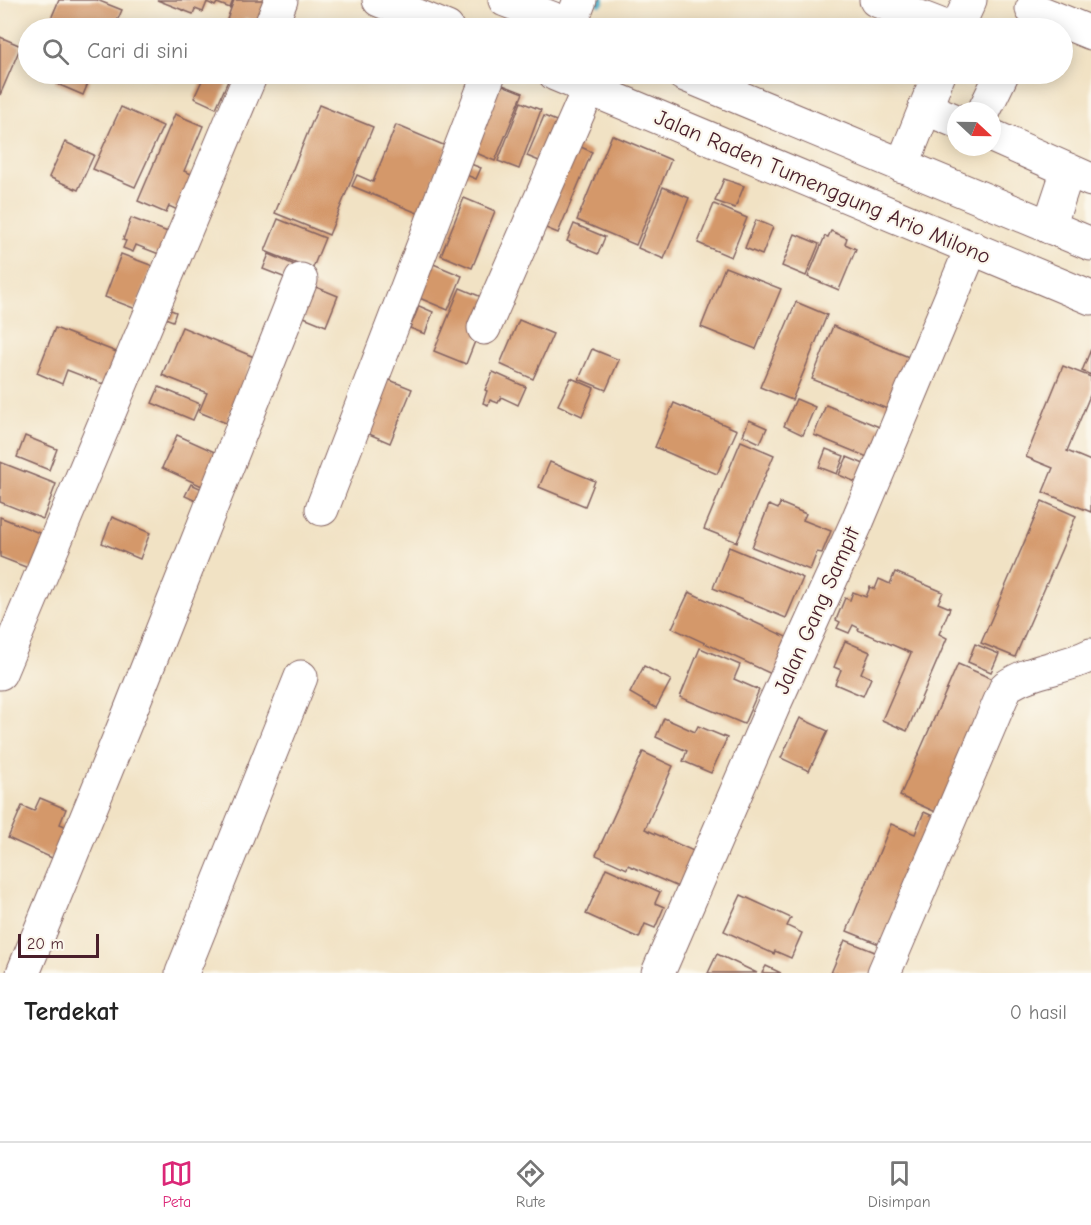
<!DOCTYPE html>
<html lang="id">
<head>
<meta charset="utf-8">
<style>
	:root { --surface:#fff; --page:#f2f2f2; --text:#222; --muted:#767676; --line:#e0e0e0; --accent:#db2777 }
	body { margin:0; font-family:"Comic Neue",sans-serif; background:var(--page); color:var(--text) }
	.compass { position:absolute; left:947px; top:102px; width:54px; height:54px; border-radius:50%; background:var(--surface); box-shadow:0 3px 15px #0003; rotate:112deg }
	.scale { position:absolute; left:18px; bottom:15px; width:81px; box-sizing:border-box; padding-left:6px; border:3px solid #4a1f2b; border-top:0; font-size:16px; line-height:21px; white-space:nowrap; color:#4a1f2b; -webkit-text-stroke:4px #fbf7ec; paint-order:stroke }
	.list { margin:0; padding:0; list-style:none }
	h2 { display:flex; justify-content:space-between; align-items:center; height:78px; margin:0; padding:0 24px; font-size:26px }
	h2 small { font-size:20px; font-weight:400; color:var(--muted) }
	.icon { flex:none; width:33px; height:33px; fill:none; stroke:currentColor; stroke-width:2; stroke-linecap:round; stroke-linejoin:round }
	.map { position:relative; flex:none; width:1091px; height:973px; overflow:hidden }
	.search { position:absolute; background:var(--surface); box-shadow:0 3px 15px #0003; left:18px; right:18px; top:18px; height:66px; display:flex; align-items:center; gap:15px; box-sizing:border-box; padding:0 21px; border-radius:33px; color:var(--muted); font-size:22px }
	.sheet { height:168px; background:var(--surface) }
	nav { display:flex; justify-content:space-around; align-items:center; box-sizing:border-box; height:84px; border-top:2px solid var(--line); background:var(--surface); font-size:16px; color:var(--muted) }
	nav a { display:grid; justify-items:center; gap:3px }
	nav .on { color:var(--accent) }
	.map>svg:first-child { display:block }
</style>
</head>
<body>
<div class="map">
<svg width="1091" height="973" viewBox="0 0 1091 973">
	<rect width="100%" height="100%" fill="#fbf7ec"/>
	<filter id="ink" filterUnits="userSpaceOnUse"><feTurbulence type="fractalNoise" baseFrequency=".0167" numOctaves="2"/><feDisplacementMap in="SourceGraphic" scale="12" xChannelSelector="R" yChannelSelector="G"/><feConvolveMatrix kernelMatrix="1 2 1 2 8 2 1 2 1" color-interpolation-filters="sRGB"/></filter>
	<filter id="wash" filterUnits="userSpaceOnUse"><feTurbulence type="fractalNoise" baseFrequency=".008" numOctaves="4" result="noise"/><feDisplacementMap in="SourceGraphic" scale="24" xChannelSelector="R" yChannelSelector="G"/><feGaussianBlur stdDeviation="1.35" result="paint"/><feColorMatrix in="noise" values="0 0 0 0 0 0 0 0 0 0 0 0 0 0 0 0 0 1.4 0 .05"/><feComposite in="paint" operator="in"/></filter>
	<g filter="url(#wash)">
		<rect width="100%" height="100%" fill="#f1e2c4"/>
		<g fill="none" stroke-linecap="round" stroke-linejoin="round">
			<path stroke="#47acc7" stroke-width="8" d="M 600,2 L 601,0"/>
		</g>
		<g id="blocks">
			<g fill="#d4986a">
				<path d="M 59,0 L 97,0 L 122,10 L 114,28 L 47,28 Z"/>
				<path d="M 157,0 L 233,0 L 230,8 L 217,3 L 215,6 L 207,2 L 203,12 L 195,9 L 193,14 Z"/>
				<path d="M 234,0 L 277,0 L 266,27 L 245,18 L 241,28 L 233,28 L 225,25 Z"/>
				<path d="M 0,37 L 21,46 L 0,95 Z"/>
				<path d="M 58,74 L 92,74 L 83,95 L 55,83 Z"/>
				<path d="M 140,74 L 158,74 L 155,80 Z"/>
				<path d="M 205,74 L 231,74 L 216,108 L 194,98 Z"/>
				<path d="M 495,82 L 523,93 L 495,161 L 467,149 Z"/>
				<path d="M 521,102 L 541,110 L 519,169 L 498,161 Z"/>
				<path d="M 319,105 L 373,127 L 329,235 L 275,213 Z"/>
				<path d="M 121,107 L 163,126 L 135,187 L 93,169 Z"/>
				<path d="M 175,114 L 203,126 L 184,171 L 199,177 L 184,213 L 169,206 L 166,213 L 138,201 Z"/>
				<path d="M 544,116 L 566,125 L 549,165 L 527,156 Z"/>
				<path d="M 396,125 L 448,147 L 420,214 L 352,186 L 357,175 L 373,182 Z"/>
				<path d="M 612,135 L 671,160 L 636,245 L 577,220 Z"/>
				<path d="M 65,142 L 94,155 L 78,190 L 49,177 Z"/>
				<path d="M 570,142 L 592,152 L 558,233 L 536,224 Z"/>
				<path d="M 463,161 L 481,168 L 476,179 L 459,172 Z"/>
				<path d="M 724,179 L 744,186 L 735,208 L 715,201 Z"/>
				<path d="M 663,187 L 689,198 L 664,259 L 638,248 Z"/>
				<path d="M 464,198 L 495,211 L 472,268 L 441,255 Z"/>
				<path d="M 714,204 L 747,218 L 731,257 L 698,243 Z"/>
				<path d="M 131,218 L 173,234 L 164,256 L 136,245 L 133,252 L 123,248 L 126,241 L 123,240 Z"/>
				<path d="M 278,219 L 325,238 L 312,270 L 265,251 Z"/>
				<path d="M 756,220 L 773,227 L 762,255 L 745,248 Z"/>
				<path d="M 574,224 L 605,237 L 598,254 L 567,241 Z"/>
				<path d="M 831,231 L 847,238 L 845,244 L 856,249 L 839,290 L 808,277 L 825,236 L 828,237 Z"/>
				<path d="M 795,234 L 819,244 L 806,276 L 782,266 Z"/>
				<path d="M 121,254 L 153,266 L 136,309 L 105,297 Z"/>
				<path d="M 269,254 L 297,266 L 291,280 L 263,269 Z"/>
				<path d="M 431,263 L 462,276 L 448,310 L 417,297 Z"/>
				<path d="M 725,267 L 781,289 L 756,349 L 701,327 Z"/>
				<path d="M 311,285 L 338,296 L 326,326 L 299,315 Z"/>
				<path d="M 460,288 L 491,301 L 466,364 L 434,351 Z"/>
				<path d="M 796,302 L 827,315 L 792,400 L 760,387 Z"/>
				<path d="M 419,306 L 433,312 L 425,334 L 410,328 Z"/>
				<path d="M 163,307 L 176,312 L 173,321 L 160,316 Z"/>
				<path d="M 519,320 L 553,334 L 533,379 L 500,364 Z"/>
				<path d="M 833,326 L 916,360 L 895,412 L 812,379 Z"/>
				<path d="M 182,327 L 254,357 L 226,423 L 199,412 L 207,393 L 162,375 Z"/>
				<path d="M 55,328 L 124,355 L 111,387 L 67,370 L 62,384 L 37,373 Z"/>
				<path d="M 592,349 L 619,360 L 606,390 L 579,379 Z"/>
				<path d="M 1091,349 L 1091,375 L 1082,371 Z"/>
				<path d="M 1063,366 L 1091,377 L 1091,393 L 1067,451 L 1091,461 L 1091,512 L 1043,492 L 1053,468 L 1026,457 Z"/>
				<path d="M 493,372 L 526,387 L 518,405 L 501,397 L 498,403 L 490,400 L 488,405 L 483,403 L 487,391 L 485,390 Z"/>
				<path d="M 382,377 L 412,389 L 390,443 L 360,430 Z"/>
				<path d="M 571,378 L 594,388 L 582,416 L 558,405 Z"/>
				<path d="M 159,387 L 200,404 L 193,420 L 152,403 Z"/>
				<path d="M 796,399 L 815,407 L 803,435 L 784,426 Z"/>
				<path d="M 674,403 L 737,430 L 717,474 L 655,447 Z"/>
				<path d="M 826,405 L 889,431 L 877,461 L 814,435 Z"/>
				<path d="M 749,420 L 767,428 L 760,443 L 743,435 Z"/>
				<path d="M 177,435 L 228,458 L 213,491 L 162,468 Z"/>
				<path d="M 25,436 L 57,449 L 49,470 L 17,457 Z"/>
				<path d="M 741,441 L 774,455 L 737,542 L 704,529 Z"/>
				<path d="M 826,449 L 844,456 L 837,474 L 819,467 Z"/>
				<path d="M 847,457 L 871,467 L 863,485 L 839,475 Z"/>
				<path d="M 0,462 L 56,484 L 43,519 L 0,502 Z"/>
				<path d="M 550,462 L 595,481 L 585,506 L 539,487 Z"/>
				<path d="M 191,484 L 211,493 L 205,505 L 185,496 Z"/>
				<path d="M 1042,501 L 1076,516 L 1015,657 L 981,643 Z"/>
				<path d="M 780,503 L 806,514 L 803,520 L 831,531 L 822,553 L 817,552 L 810,570 L 752,547 L 769,505 L 778,509 Z"/>
				<path d="M 0,517 L 49,537 L 36,571 L 0,557 Z"/>
				<path d="M 112,517 L 150,533 L 140,559 L 102,543 Z"/>
				<path d="M 729,547 L 803,578 L 786,618 L 713,588 Z"/>
				<path d="M 895,572 L 943,592 L 938,603 L 950,608 L 939,634 L 947,638 L 907,731 L 882,720 L 911,653 L 858,630 L 859,628 L 853,625 L 849,633 L 837,628 L 840,622 L 836,620 L 845,598 L 850,600 L 853,592 L 866,597 L 870,587 L 875,589 L 879,579 L 890,584 Z"/>
				<path d="M 689,592 L 793,640 L 776,676 L 672,628 Z"/>
				<path d="M 845,641 L 870,652 L 861,673 L 871,678 L 863,696 L 835,684 L 841,670 L 834,667 Z"/>
				<path d="M 975,644 L 999,654 L 991,672 L 968,662 Z"/>
				<path d="M 700,648 L 740,665 L 734,679 L 759,690 L 744,724 L 680,697 Z"/>
				<path d="M 958,664 L 995,680 L 938,813 L 900,796 Z"/>
				<path d="M 644,666 L 671,680 L 656,708 L 630,693 Z"/>
				<path d="M 664,718 L 695,732 L 698,726 L 727,738 L 711,773 L 683,761 L 687,751 L 656,737 Z"/>
				<path d="M 800,718 L 828,731 L 809,771 L 781,758 Z"/>
				<path d="M 643,752 L 673,766 L 645,829 L 700,854 L 683,889 L 628,865 L 627,869 L 596,855 Z"/>
				<path d="M 40,798 L 66,809 L 60,824 L 77,831 L 63,863 L 8,838 L 22,806 L 34,811 Z"/>
				<path d="M 924,812 L 937,818 L 884,946 L 847,931 L 891,824 L 915,834 Z"/>
				<path d="M 606,868 L 660,892 L 655,903 L 664,907 L 655,928 L 645,924 L 639,938 L 586,914 Z"/>
				<path d="M 741,895 L 791,918 L 787,926 L 802,933 L 791,958 L 775,951 L 774,954 L 724,931 Z"/>
				<path d="M 845,940 L 885,956 L 878,973 L 831,973 Z"/>
				<path d="M 717,954 L 757,973 L 708,973 Z"/>
				<path d="M 766,966 L 781,973 L 762,973 Z"/>
			</g>
		</g>
	</g>
	<g filter="url(#ink)">
		<use href="#blocks" fill-opacity="0" stroke="#846361" stroke-width="1.5"/>
		<g fill="none" stroke-linecap="round" stroke-linejoin="round">
			<defs>
				<g id="minor">
					<path d="M 876,0 L 948,28"/>
					<path d="M 1032,9 L 1091,33"/>
					<path d="M 570,26 L 580,0"/>
					<path d="M 270,28 L 281,0"/>
					<path d="M 957,28 L 970,0"/>
					<path d="M 925,108 L 956,121"/>
					<path d="M 984,111 L 1002,74"/>
					<path d="M 992,136 L 1091,180"/>
					<path d="M 902,166 L 939,74"/>
					<path d="M 1049,227 L 1068,170"/>
					<path d="M 484,328 L 589,88"/>
					<path d="M 322,509 L 489,74"/>
					<path d="M 0,673 L 251,74"/>
					<path d="M 23,973 L 129,714 L 301,280"/>
					<path d="M 182,973 L 301,677"/>
					<path d="M 658,973 L 773,707 L 857,522 L 972,247"/>
					<path d="M 884,973 L 1006,687 C 1031,669 1064,669 1091,655"/>
				</g>
				<g id="highway">
					<path d="M 379,0 L 447,28"/>
					<path d="M 505,0 L 577,28"/>
					<path d="M 555,74 L 1091,298"/>
					<path d="M 683,74 L 1091,244"/>
				</g>
			</defs>
			<use href="#minor" stroke="#846361" stroke-width="35"/>
			<use href="#highway" stroke="#846361" stroke-width="35"/>
			<use href="#minor" stroke="#fff" stroke-width="33"/>
			<use href="#highway" stroke="#fff" stroke-width="33"/>
		</g>
	</g>
	<g text-anchor="middle" stroke-width="4.5" stroke-linejoin="round" paint-order="stroke">
		<g font-size="22" fill="#4a1f2b" stroke="#fbf7ec">
			<text transform="translate(823 186) rotate(23)" y="8">Jalan Raden Tumenggung Ario Milono</text>
			<text transform="translate(816 610) rotate(-66)" y="8">Jalan Gang Sampit</text>
		</g>
	</g>
</svg>
<svg class="compass" viewBox="-18 -18 36 36"><path d="M0-13l5 13h-10z" fill="#e53935"/><path d="M0 13l5-13h-10z" fill="#767676"/></svg>
<div class="scale">20 m</div>
<div class="search"><svg class="icon" aria-label="search" viewBox="0 0 24 24"><circle cx="10" cy="10" r="6"/><path d="M15 15l6 6"/></svg>Cari di sini</div>
</div>
<section class="sheet">
<h2>Terdekat<small>0 hasil</small></h2>
<ul class="list">
</ul>
</section>
<nav>
<a class="on"><svg class="icon" aria-label="map" viewBox="0 0 24 24"><path d="M3 6l6-2 6 2 6-2v14l-6 2-6-2-6 2zM9 4v14M15 6v14"/></svg>Peta</a>
<a><svg class="icon" aria-label="directions" viewBox="0 0 24 24"><path d="M12 3l9 9-9 9-9-9zM9 14v-3h6M13 9l2 2-2 2"/></svg>Rute</a>
<a><svg class="icon" aria-label="saved" viewBox="0 0 24 24"><path d="M7 4h10v16l-5-4-5 4z"/></svg>Disimpan</a>
</nav>
</body>
</html>
